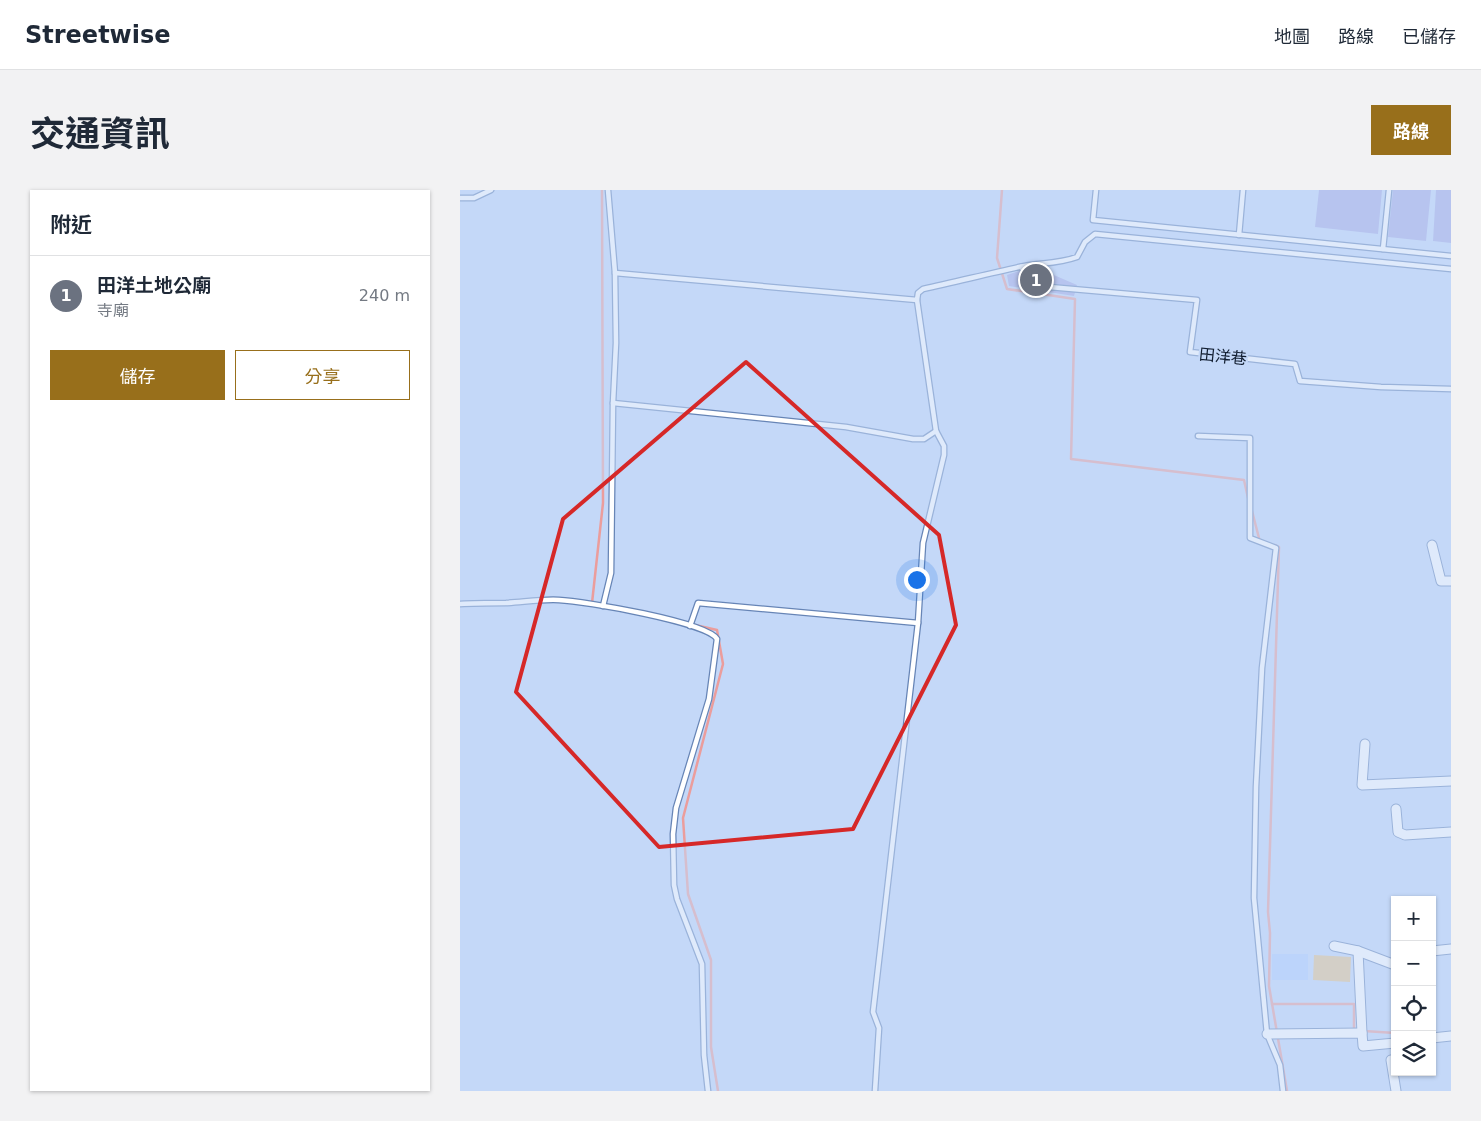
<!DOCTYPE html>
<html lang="zh-TW">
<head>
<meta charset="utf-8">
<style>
	:root { --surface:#fff; --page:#f2f2f3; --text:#1f2937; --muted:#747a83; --line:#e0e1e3; --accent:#986f1b }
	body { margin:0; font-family:"DejaVu Sans","Noto Sans TC",sans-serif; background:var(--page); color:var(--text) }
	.controls { position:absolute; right:15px; bottom:15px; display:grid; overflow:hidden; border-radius:0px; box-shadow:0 1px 4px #0004 }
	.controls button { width:45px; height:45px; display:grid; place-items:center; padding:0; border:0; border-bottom:1px solid var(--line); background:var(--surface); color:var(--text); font:25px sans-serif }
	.you { position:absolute; left:456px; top:389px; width:18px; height:18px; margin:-12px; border:4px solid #fff; border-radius:50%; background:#1a73e8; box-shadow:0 0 0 8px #1a73e833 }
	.badge { display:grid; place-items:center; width:32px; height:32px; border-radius:50%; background:var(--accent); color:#fff; font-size:16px; font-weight:700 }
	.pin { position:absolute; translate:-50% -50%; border:2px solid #fff; box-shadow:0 1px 5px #0006 }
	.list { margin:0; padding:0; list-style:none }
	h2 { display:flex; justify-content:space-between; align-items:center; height:65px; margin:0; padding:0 20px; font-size:21px }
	h2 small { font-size:16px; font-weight:400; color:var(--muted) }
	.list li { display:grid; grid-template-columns:32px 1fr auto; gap:15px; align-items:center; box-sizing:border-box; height:80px; padding:0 20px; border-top:1px solid var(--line) }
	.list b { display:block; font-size:19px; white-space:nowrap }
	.list p { margin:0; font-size:16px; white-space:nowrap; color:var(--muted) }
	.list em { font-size:16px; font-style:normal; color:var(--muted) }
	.actions { display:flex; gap:10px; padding:15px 20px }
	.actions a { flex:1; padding:11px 0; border:1px solid var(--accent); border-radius:0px; text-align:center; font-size:18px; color:var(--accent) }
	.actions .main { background:var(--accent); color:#fff }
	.icon { flex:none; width:28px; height:28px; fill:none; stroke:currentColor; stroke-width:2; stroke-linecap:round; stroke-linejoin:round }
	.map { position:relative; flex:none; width:991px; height:901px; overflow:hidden; border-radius:0px }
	header { display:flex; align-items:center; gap:30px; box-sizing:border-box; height:70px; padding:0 25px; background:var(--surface); border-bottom:1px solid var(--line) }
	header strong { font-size:24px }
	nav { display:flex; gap:28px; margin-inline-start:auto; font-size:18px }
	.intro { display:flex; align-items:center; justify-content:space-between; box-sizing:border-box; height:120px; padding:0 30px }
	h1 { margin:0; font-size:35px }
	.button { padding:12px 22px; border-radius:0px; background:var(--accent); color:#fff; font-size:18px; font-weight:700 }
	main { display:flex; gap:30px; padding:0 30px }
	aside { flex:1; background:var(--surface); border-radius:0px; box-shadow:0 1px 4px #0004 }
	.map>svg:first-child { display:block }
</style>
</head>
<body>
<header>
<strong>Streetwise</strong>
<nav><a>地圖</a><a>路線</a><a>已儲存</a></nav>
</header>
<div class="intro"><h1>交通資訊</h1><a class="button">路線</a></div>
<main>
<aside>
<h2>附近<small></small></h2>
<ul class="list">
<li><span class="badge" style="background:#6b7280">1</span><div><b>田洋土地公廟</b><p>寺廟</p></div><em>240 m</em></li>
</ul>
<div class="actions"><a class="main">儲存</a><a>分享</a></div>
</aside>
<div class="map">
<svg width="991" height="901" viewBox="0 0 991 901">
	<rect width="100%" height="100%" fill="#c4d8f8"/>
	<rect fill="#b2cfff" x="812" y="764" width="36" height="26"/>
	<path fill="#e4c38c" d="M 854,765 L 891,767 L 890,792 L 853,790 Z"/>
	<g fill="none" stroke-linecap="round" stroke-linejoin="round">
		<g stroke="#eb9d9c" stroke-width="2.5">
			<path d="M 542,0 L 537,68 L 547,99 L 615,109 L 611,269 L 784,290 L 788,308"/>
			<path d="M 792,321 L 800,352"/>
			<path d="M 815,355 L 819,357 L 808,722 L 810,743 L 809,796 L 827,901"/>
			<path d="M 132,413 L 143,313 L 142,0"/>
			<path d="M 235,435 L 257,440 L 263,474 L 223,628 L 228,704 L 251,770 L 251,857 L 258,901"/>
			<path d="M 812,814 L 894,814 L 894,840"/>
			<path d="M 904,841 L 935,843"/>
		</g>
	</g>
	<g fill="#a6ace5">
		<path d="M 859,0 L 922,0 L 918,44 L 855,37 Z"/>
		<path d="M 933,0 L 971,0 L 966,51 L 928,47 Z"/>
		<path d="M 976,0 L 991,0 L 991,53 L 973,51 Z"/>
		<path d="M 573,76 L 617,95 L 614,106 L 549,96 L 547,85 Z"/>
	</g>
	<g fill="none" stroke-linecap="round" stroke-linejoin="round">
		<defs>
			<g id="service">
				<path d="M 636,0 L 633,30 L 991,66"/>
				<path d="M 0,8 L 14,8 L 31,0"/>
				<path d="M 779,45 L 783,0"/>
				<path d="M 923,59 L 929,0"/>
				<path d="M 561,77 L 578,96 L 737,110 L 730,162 L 835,174 L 840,191 L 921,197 L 991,199"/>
				<path d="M 155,83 L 457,110 L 458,103 L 463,99 C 495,92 527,84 559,77 C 578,73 598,74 617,67 L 625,52 L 635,44 L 991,79"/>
				<path d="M 153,213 L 386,237 L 453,249 L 464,249 L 476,241"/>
				<path d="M 738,246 L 790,248 L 790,348 L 816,358 L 802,478 L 796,597 L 794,708 L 807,844 L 820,875 L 823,901"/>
				<path d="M 0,414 C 15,413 31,413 46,413 C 64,412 82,409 99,410 C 124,411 247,432 257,449 L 249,509 L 216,618 L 213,644 L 214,695 L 217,709 L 242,774 L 244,865 L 248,901"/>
				<path d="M 143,416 L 151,383 L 153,213 L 156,153 L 155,83 L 148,0"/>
				<path d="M 230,436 L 238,413 L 458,433"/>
				<path d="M 415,901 L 419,838 L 413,822 L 458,433 L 463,353 L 484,265 L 484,256 L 476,241 L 457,110"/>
			</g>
			<g id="minor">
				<path d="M 972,355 L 981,391 L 991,391"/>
				<path d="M 905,554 L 902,595 L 991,591"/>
				<path d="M 936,619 L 938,642 L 945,645 L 991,642"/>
				<path d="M 874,756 L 898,761 L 935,775"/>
				<path d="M 898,761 L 902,843"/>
				<path d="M 972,761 L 991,759"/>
				<path d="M 807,844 L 902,843 L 903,856 L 935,853"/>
				<path d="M 972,848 L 991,846"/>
				<path d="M 931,870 L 936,901"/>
			</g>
		</defs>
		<use href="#service" stroke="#6785b6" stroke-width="7"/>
		<use href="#minor" stroke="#6785b6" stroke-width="11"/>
		<use href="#service" stroke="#fff" stroke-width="4.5"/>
		<use href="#minor" stroke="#fff" stroke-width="9"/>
	</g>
	<path d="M0 0H991V901H0ZM 286,172 L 479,345 L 496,435 L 393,639 L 199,657 L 56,502 L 103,329 Z" fill="#c4d8f8" fill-opacity=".55" fill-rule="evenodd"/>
	<path fill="none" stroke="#d62828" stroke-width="4" stroke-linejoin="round" d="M 286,172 L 479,345 L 496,435 L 393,639 L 199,657 L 56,502 L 103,329 Z"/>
	<g text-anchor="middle" stroke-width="4" stroke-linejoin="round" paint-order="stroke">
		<g font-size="16" fill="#121e31" stroke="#c4d8f8">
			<text transform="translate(763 166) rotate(6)" y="6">田洋巷</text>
		</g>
	</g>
</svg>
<div class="controls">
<button>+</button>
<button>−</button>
<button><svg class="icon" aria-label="locate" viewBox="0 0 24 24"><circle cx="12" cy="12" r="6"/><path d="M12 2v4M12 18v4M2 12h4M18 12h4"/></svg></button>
<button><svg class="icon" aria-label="layers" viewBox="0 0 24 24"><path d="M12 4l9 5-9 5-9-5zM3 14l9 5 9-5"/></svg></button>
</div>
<div class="you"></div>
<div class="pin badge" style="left:576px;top:90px;background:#6b7280">1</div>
</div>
</main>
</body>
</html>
